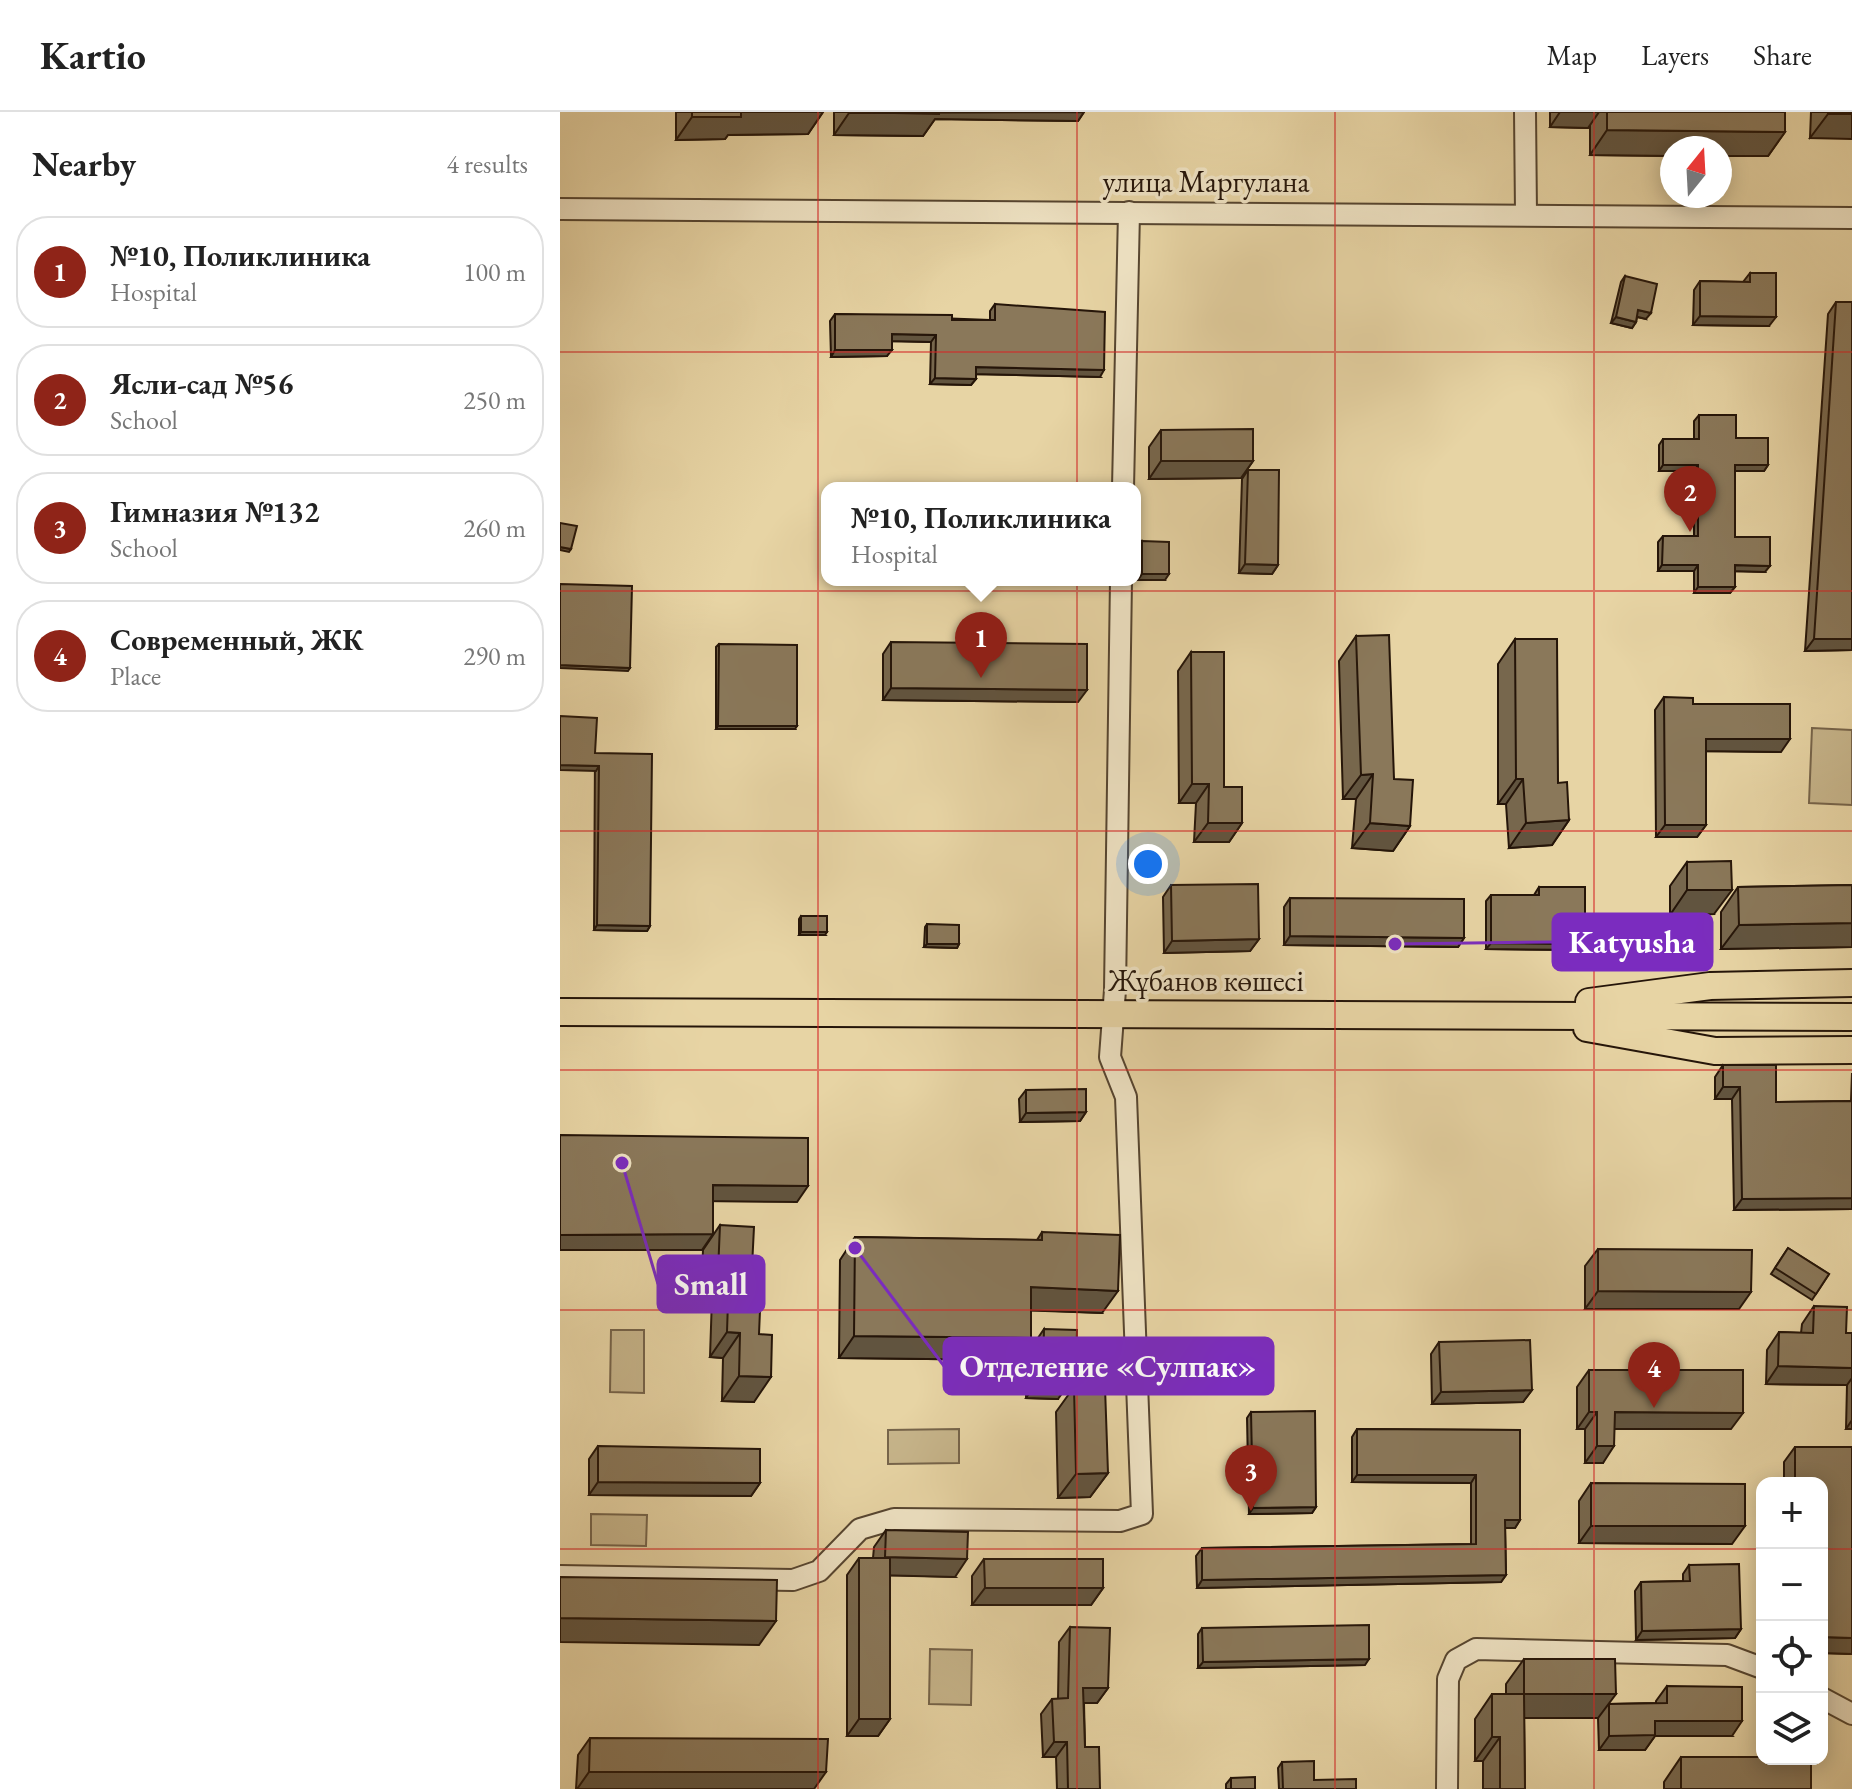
<!DOCTYPE html>
<html lang="en">
<head>
<meta charset="utf-8">
<style>
	:root { --surface:#fff; --page:#f6f6f6; --text:#222; --muted:#767676; --line:#e0e0e0; --accent:#8f2418 }
	body { margin:0; font-family:"EB Garamond",serif; background:var(--page); color:var(--text) }
	.controls { position:absolute; right:24px; bottom:24px; display:grid; overflow:hidden; border-radius:16px; box-shadow:0 4px 20px #0003 }
	.controls button { width:72px; height:72px; display:grid; place-items:center; padding:0; border:0; border-bottom:2px solid var(--line); background:var(--surface); color:var(--text); font:40px sans-serif }
	.compass { position:absolute; left:1100px; top:24px; width:72px; height:72px; border-radius:50%; background:var(--surface); box-shadow:0 4px 20px #0003; rotate:18deg }
	.you { position:absolute; left:588px; top:752px; width:28px; height:28px; margin:-20px; border:6px solid #fff; border-radius:50%; background:#1a73e8; box-shadow:0 0 0 12px #1a73e833 }
	.badge { display:grid; place-items:center; width:52px; height:52px; border-radius:50%; background:var(--accent); color:#fff; font-size:26px; font-weight:700 }
	.pin { position:absolute; translate:-50% -66px; filter:drop-shadow(0 2px 4px #0008) }
	.pin::after { content:''; position:absolute; top:42px; width:28px; height:24px; background:inherit; clip-path:polygon(0 0,100% 0,50% 100%) }
	.popup { position:absolute; left:261px; top:370px; width:320px; height:104px; box-sizing:border-box; display:grid; place-content:center; border-radius:16px; background:var(--surface); filter:drop-shadow(0 2px 6px #0005); font-size:26px; white-space:nowrap; color:var(--muted) }
	.popup b { font-size:30px; color:var(--text) }
	.popup::after { content:''; position:absolute; left:50%; top:100%; margin-left:-16px; border:16px solid transparent; border-top-color:var(--surface) }
	.list { margin:0; padding:0; list-style:none }
	h2 { display:flex; justify-content:space-between; align-items:center; height:104px; margin:0; padding:0 32px; font-size:34px }
	h2 small { font-size:26px; font-weight:400; color:var(--muted) }
	.list li { display:grid; grid-template-columns:52px 1fr auto; gap:24px; align-items:center; box-sizing:border-box; height:112px; margin:0 16px 16px; padding:0 16px; border:2px solid var(--line); border-radius:32px }
	.list b { display:block; font-size:30px; white-space:nowrap }
	.list p { margin:0; font-size:26px; white-space:nowrap; color:var(--muted) }
	.list em { font-size:26px; font-style:normal; color:var(--muted) }
	.icon { flex:none; width:44px; height:44px; fill:none; stroke:currentColor; stroke-width:2; stroke-linecap:round; stroke-linejoin:round }
	.map { position:relative; flex:none; width:1292px; height:1677px; overflow:hidden }
	header { display:flex; align-items:center; gap:48px; box-sizing:border-box; height:112px; padding:0 40px; background:var(--surface); border-bottom:2px solid var(--line) }
	header strong { font-size:38px }
	nav { display:flex; gap:44px; margin-inline-start:auto; font-size:28px }
	main { display:flex }
	aside { flex:1; background:var(--surface) }
	.map>svg:first-child { display:block }
</style>
</head>
<body>
<header>
<strong>Kartio</strong>
<nav><a>Map</a><a>Layers</a><a>Share</a></nav>
</header>
<main>
<aside>
<h2>Nearby<small>4 results</small></h2>
<ul class="list">
<li><span class="badge">1</span><div><b>№10, Поликлиника</b><p>Hospital</p></div><em>100 m</em></li>
<li><span class="badge">2</span><div><b>Ясли-сад №56</b><p>School</p></div><em>250 m</em></li>
<li><span class="badge">3</span><div><b>Гимназия №132</b><p>School</p></div><em>260 m</em></li>
<li><span class="badge">4</span><div><b>Современный, ЖК</b><p>Place</p></div><em>290 m</em></li>
</ul>
</aside>
<div class="map">
<svg width="1292" height="1677" viewBox="0 0 1292 1677">
	<rect width="100%" height="100%" fill="#e7d4a4"/>
	<filter id="stains"><feTurbulence type="fractalNoise" baseFrequency=".0025" numOctaves="4"/><feColorMatrix values="0 0 0 0 .2 0 0 0 0 .09 0 0 0 0 .02 0 0 0 .5 -.17"/></filter>
	<radialGradient id="worn" r=".72"><stop offset=".6" stop-color="#630" stop-opacity="0"/><stop offset="1" stop-color="#630" stop-opacity=".3"/></radialGradient>
	<g fill="#c6b48a" stroke="#76644a" stroke-width="2">
		<path d="M 1252,616 L 1292,618 L 1292,693 L 1249,691 Z"/>
		<path d="M 51,1218 L 84,1218 L 84,1281 L 50,1280 Z"/>
		<path d="M 399,1317 L 399,1351 L 328,1352 L 328,1318 Z"/>
		<path d="M 31,1402 L 87,1403 L 86,1434 L 31,1433 Z"/>
		<path d="M 370,1537 L 412,1538 L 411,1593 L 369,1592 Z"/>
	</g>
	<g fill="none" stroke-linecap="round" stroke-linejoin="round">
		<defs>
			<g id="minor">
				<path d="M 965,0 L 966,101"/>
				<path d="M 0,97 L 1292,106"/>
				<path d="M 563,376 L 569,100"/>
				<path d="M 0,1464 L 233,1468 L 259,1459 L 300,1417 L 334,1407 L 560,1409 L 582,1402 L 566,985 L 550,945 L 555,878 L 561,468"/>
				<path d="M 1262,1586 L 1292,1602"/>
				<path d="M 887,1677 L 888,1567 L 896,1548 L 916,1537 L 1167,1543 L 1202,1556"/>
			</g>
			<g id="major">
				<path d="M 1029,890 L 1150,874 L 1292,871"/>
				<path d="M 0,900 L 1292,905"/>
				<path d="M 1027,916 L 1155,939 L 1292,938"/>
			</g>
		</defs>
		<use href="#minor" stroke="#564530" stroke-width="24"/>
		<use href="#major" stroke="#251509" stroke-width="30"/>
		<use href="#minor" stroke="#efe3c4" stroke-width="20"/>
		<use href="#major" stroke="#e7d4a4" stroke-width="26"/>
	</g>
	<g fill="#77674d" stroke="#251509" stroke-width="2">
		<path d="M 116,0 L 263,0 L 248,22 L 168,23 L 165,27 L 116,28 Z"/>
		<path d="M 274,0 L 524,0 L 518,9 L 375,7 L 363,24 L 274,23 Z"/>
		<path d="M 990,0 L 1225,0 L 1225,20 L 1208,44 L 1160,44 L 1160,36 L 1112,36 L 1112,44 L 1030,43 L 1030,12 L 1028,16 L 990,15 Z"/>
		<path d="M 1251,0 L 1292,0 L 1250,26 Z"/>
		<path d="M 1190,161 L 1209,214 L 1133,213 L 1134,178 L 1140,169 L 1183,170 Z"/>
		<path d="M 1065,164 L 1086,207 L 1077,205 L 1076,210 L 1072,216 L 1051,211 L 1061,170 Z"/>
		<path d="M 1276,190 L 1292,190 L 1292,538 L 1245,539 L 1268,202 Z"/>
		<path d="M 435,192 L 540,265 L 416,262 L 416,267 L 411,273 L 370,272 L 371,230 L 332,229 L 327,244 L 271,245 L 270,209 L 275,202 L 430,208 L 430,199 Z"/>
		<path d="M 1139,303 L 1176,326 L 1208,353 L 1204,359 L 1175,359 L 1175,425 L 1205,460 L 1175,459 L 1175,475 L 1170,481 L 1134,481 L 1134,459 L 1098,459 L 1098,430 L 1103,424 L 1134,424 L 1134,359 L 1099,359 L 1099,333 L 1103,327 L 1134,327 L 1134,309 Z"/>
		<path d="M 601,318 L 693,349 L 681,366 L 589,367 L 589,335 Z"/>
		<path d="M 688,358 L 718,453 L 712,462 L 679,461 L 682,367 Z"/>
		<path d="M 582,429 L 605,468 L 578,468 L 578,435 Z"/>
		<path d="M 796,524 L 834,667 L 850,714 L 833,739 L 792,736 L 796,687 L 783,687 L 779,549 Z"/>
		<path d="M 955,527 L 1009,708 L 992,733 L 949,736 L 946,692 L 938,692 L 938,552 Z"/>
		<path d="M 331,530 L 518,590 L 323,588 L 323,542 Z"/>
		<path d="M 159,532 L 235,617 L 156,617 L 156,535 Z"/>
		<path d="M 631,540 L 664,675 L 682,711 L 669,730 L 634,730 L 636,691 L 619,691 L 618,559 Z"/>
		<path d="M 1104,585 L 1133,592 L 1221,640 L 1146,639 L 1146,713 L 1137,725 L 1096,725 L 1095,598 Z"/>
		<path d="M 35,641 L 90,814 L 87,819 L 34,818 Z"/>
		<path d="M 1127,750 L 1154,802 L 1110,803 L 1110,774 Z"/>
		<path d="M 611,773 L 699,827 L 690,839 L 604,841 L 603,785 Z"/>
		<path d="M 1292,773 L 1292,835 L 1161,837 L 1161,800 L 1178,775 Z"/>
		<path d="M 979,775 L 1025,832 L 1021,838 L 926,837 L 926,789 L 931,783 L 974,783 Z"/>
		<path d="M 730,786 L 904,826 L 898,835 L 724,833 L 724,795 Z"/>
		<path d="M 241,804 L 265,823 L 239,823 L 239,807 Z"/>
		<path d="M 367,812 L 399,832 L 397,836 L 364,835 L 365,815 Z"/>
		<path d="M 1163,953 L 1216,990 L 1291,989 L 1292,961 L 1292,1097 L 1174,1098 L 1172,987 L 1155,987 L 1155,965 Z"/>
		<path d="M 466,978 L 526,1000 L 520,1009 L 460,1010 L 459,987 Z"/>
		<path d="M 160,1113 L 191,1175 L 194,1290 L 162,1289 L 163,1246 L 150,1245 L 152,1185 L 141,1185 L 143,1138 Z"/>
		<path d="M 482,1120 L 542,1201 L 471,1198 L 455,1248 L 279,1246 L 280,1148 L 295,1125 L 477,1128 Z"/>
		<path d="M 1228,1136 L 1269,1162 L 1252,1188 L 1211,1162 Z"/>
		<path d="M 1038,1137 L 1179,1197 L 1025,1197 L 1025,1154 Z"/>
		<path d="M 1254,1194 L 1286,1221 L 1292,1221 L 1292,1317 L 1286,1317 L 1287,1273 L 1206,1272 L 1207,1238 L 1219,1220 L 1241,1221 L 1242,1212 Z"/>
		<path d="M 484,1217 L 498,1287 L 466,1286 L 467,1242 Z"/>
		<path d="M 879,1230 L 972,1278 L 963,1290 L 872,1292 L 871,1242 Z"/>
		<path d="M 1029,1258 L 1171,1317 L 1054,1317 L 1043,1351 L 1025,1351 L 1025,1317 L 1017,1317 L 1017,1275 Z"/>
		<path d="M 514,1275 L 548,1361 L 530,1385 L 498,1386 L 496,1300 Z"/>
		<path d="M 691,1300 L 756,1395 L 752,1401 L 689,1402 L 687,1306 Z"/>
		<path d="M 797,1317 L 960,1318 L 960,1408 L 955,1416 L 945,1416 L 946,1463 L 941,1470 L 637,1476 L 636,1444 L 642,1436 L 911,1432 L 911,1371 L 792,1370 L 792,1325 Z"/>
		<path d="M 38,1334 L 200,1371 L 191,1384 L 29,1383 L 29,1347 Z"/>
		<path d="M 1235,1335 L 1292,1335 L 1292,1542 L 1262,1541 L 1262,1371 L 1224,1371 L 1224,1350 Z"/>
		<path d="M 1031,1371 L 1172,1432 L 1019,1431 L 1019,1389 Z"/>
		<path d="M 326,1418 L 395,1465 L 330,1463 L 330,1607 L 318,1624 L 287,1624 L 287,1463 L 299,1446 L 313,1446 L 314,1435 Z"/>
		<path d="M 424,1447 L 543,1476 L 531,1493 L 412,1493 L 412,1464 Z"/>
		<path d="M 1129,1453 L 1181,1517 L 1175,1526 L 1076,1528 L 1075,1479 L 1081,1470 L 1123,1469 L 1123,1462 Z"/>
		<path d="M 510,1515 L 548,1576 L 537,1591 L 524,1591 L 525,1635 L 540,1677 L 497,1677 L 496,1645 L 483,1645 L 481,1602 L 492,1587 L 498,1587 L 499,1530 Z"/>
		<path d="M 642,1516 L 805,1553 L 638,1556 L 638,1522 Z"/>
		<path d="M 964,1547 L 1049,1592 L 1096,1591 L 1096,1589 L 1107,1574 L 1172,1624 L 1095,1624 L 1085,1638 L 1039,1638 L 1038,1606 L 964,1606 L 965,1677 L 923,1677 L 923,1649 L 915,1649 L 915,1607 L 932,1582 L 946,1582 L 946,1572 Z"/>
		<path d="M 30,1626 L 254,1677 L 16,1677 L 18,1643 Z"/>
		<path d="M 1121,1645 L 1251,1677 L 1104,1677 L 1104,1670 Z"/>
		<path d="M 722,1650 L 754,1668 L 796,1677 L 719,1677 L 718,1656 Z"/>
		<path d="M 671,1666 L 695,1677 L 666,1677 L 666,1672 Z"/>
	</g>
	<g fill="#61543f" stroke="#251509" stroke-width="2">
		<path d="M 181,0 L 263,0 L 248,22 L 168,23 L 165,27 L 116,28 L 132,5 Z"/>
		<path d="M 524,0 L 518,9 L 375,7 L 363,24 L 274,23 L 289,1 Z"/>
		<path d="M 1000,0 L 1039,0 L 1028,16 L 990,15 Z"/>
		<path d="M 1268,2 L 1292,2 L 1292,27 L 1250,26 Z"/>
		<path d="M 1047,18 L 1225,20 L 1208,44 L 1160,44 L 1160,36 L 1112,36 L 1112,44 L 1030,43 Z"/>
		<path d="M 1078,198 L 1091,201 L 1086,207 L 1074,204 Z"/>
		<path d="M 1140,204 L 1216,205 L 1209,214 L 1133,213 Z"/>
		<path d="M 1056,205 L 1076,210 L 1072,216 L 1051,211 Z"/>
		<path d="M 332,222 L 376,223 L 371,230 L 327,229 Z"/>
		<path d="M 275,238 L 332,238 L 327,244 L 271,245 Z"/>
		<path d="M 416,255 L 544,258 L 540,265 L 411,262 Z"/>
		<path d="M 375,266 L 416,267 L 411,273 L 370,272 Z"/>
		<path d="M 601,349 L 693,349 L 681,366 L 589,367 Z"/>
		<path d="M 1103,353 L 1138,353 L 1134,359 L 1099,359 Z"/>
		<path d="M 1175,353 L 1208,353 L 1204,359 L 1170,359 Z"/>
		<path d="M 0,435 L 11,437 L 9,440 L 0,438 Z"/>
		<path d="M 685,452 L 718,453 L 712,462 L 679,461 Z"/>
		<path d="M 1102,453 L 1138,453 L 1134,459 L 1098,459 Z"/>
		<path d="M 1175,453 L 1210,454 L 1205,460 L 1170,459 Z"/>
		<path d="M 582,462 L 609,462 L 605,468 L 578,468 Z"/>
		<path d="M 1138,475 L 1175,475 L 1170,481 L 1134,481 Z"/>
		<path d="M 1254,527 L 1292,527 L 1292,538 L 1245,539 Z"/>
		<path d="M 0,553 L 70,556 L 68,559 L 0,556 Z"/>
		<path d="M 331,576 L 527,578 L 518,590 L 323,588 Z"/>
		<path d="M 158,614 L 237,614 L 235,617 L 156,617 Z"/>
		<path d="M 1146,627 L 1230,627 L 1221,640 L 1137,639 Z"/>
		<path d="M 0,653 L 39,654 L 36,659 L 0,658 Z"/>
		<path d="M 813,662 L 796,687 L 783,687 L 801,663 Z"/>
		<path d="M 956,667 L 963,667 L 946,692 L 938,692 Z"/>
		<path d="M 632,672 L 649,672 L 636,691 L 619,691 Z"/>
		<path d="M 1009,708 L 992,733 L 949,736 L 966,711 Z"/>
		<path d="M 648,711 L 682,711 L 669,730 L 634,730 Z"/>
		<path d="M 810,711 L 850,714 L 833,739 L 792,736 Z"/>
		<path d="M 1105,713 L 1146,713 L 1137,725 L 1096,725 Z"/>
		<path d="M 1127,778 L 1172,778 L 1154,802 L 1110,803 Z"/>
		<path d="M 1292,811 L 1292,835 L 1161,837 L 1179,813 Z"/>
		<path d="M 37,813 L 90,814 L 87,819 L 34,818 Z"/>
		<path d="M 241,820 L 267,820 L 265,823 L 239,823 Z"/>
		<path d="M 730,824 L 904,826 L 898,835 L 724,833 Z"/>
		<path d="M 699,827 L 690,839 L 604,841 L 612,829 Z"/>
		<path d="M 931,831 L 1025,832 L 1021,838 L 926,837 Z"/>
		<path d="M 367,832 L 399,832 L 397,836 L 364,835 Z"/>
		<path d="M 1163,975 L 1180,975 L 1172,987 L 1155,987 Z"/>
		<path d="M 526,1000 L 520,1009 L 460,1010 L 466,1001 Z"/>
		<path d="M 153,1073 L 248,1074 L 237,1090 L 141,1089 Z"/>
		<path d="M 1292,1086 L 1292,1097 L 1174,1098 L 1182,1087 Z"/>
		<path d="M 153,1122 L 142,1138 L 0,1138 L 0,1123 Z"/>
		<path d="M 158,1160 L 169,1160 L 152,1185 L 141,1185 Z"/>
		<path d="M 471,1175 L 558,1179 L 542,1201 L 456,1198 Z"/>
		<path d="M 1038,1179 L 1191,1180 L 1179,1197 L 1025,1197 Z"/>
		<path d="M 167,1220 L 180,1221 L 163,1246 L 150,1245 Z"/>
		<path d="M 294,1224 L 471,1226 L 455,1248 L 279,1246 Z"/>
		<path d="M 1218,1254 L 1292,1256 L 1292,1266 L 1287,1273 L 1206,1272 Z"/>
		<path d="M 483,1261 L 516,1262 L 498,1287 L 466,1286 Z"/>
		<path d="M 179,1264 L 211,1265 L 194,1290 L 162,1289 Z"/>
		<path d="M 972,1278 L 963,1290 L 872,1292 L 881,1280 Z"/>
		<path d="M 1029,1300 L 1037,1300 L 1025,1317 L 1017,1317 Z"/>
		<path d="M 1055,1300 L 1183,1301 L 1171,1317 L 1043,1317 Z"/>
		<path d="M 1292,1308 L 1292,1317 L 1286,1317 Z"/>
		<path d="M 1037,1334 L 1054,1334 L 1043,1351 L 1025,1351 Z"/>
		<path d="M 548,1361 L 530,1385 L 498,1386 L 516,1362 Z"/>
		<path d="M 797,1363 L 916,1363 L 911,1371 L 792,1370 Z"/>
		<path d="M 38,1370 L 200,1371 L 191,1384 L 29,1383 Z"/>
		<path d="M 756,1395 L 752,1401 L 689,1402 L 693,1396 Z"/>
		<path d="M 945,1408 L 960,1408 L 955,1416 L 940,1416 Z"/>
		<path d="M 1031,1414 L 1185,1414 L 1172,1432 L 1019,1431 Z"/>
		<path d="M 325,1445 L 407,1447 L 395,1465 L 313,1463 Z"/>
		<path d="M 946,1463 L 941,1470 L 637,1476 L 642,1468 Z"/>
		<path d="M 425,1476 L 543,1476 L 531,1493 L 412,1493 Z"/>
		<path d="M 0,1506 L 216,1509 L 199,1533 L 0,1530 Z"/>
		<path d="M 1181,1517 L 1175,1526 L 1076,1528 L 1082,1519 Z"/>
		<path d="M 1262,1525 L 1292,1526 L 1292,1542 L 1262,1541 Z"/>
		<path d="M 809,1547 L 805,1553 L 638,1556 L 643,1550 Z"/>
		<path d="M 523,1576 L 548,1576 L 537,1591 L 513,1591 Z"/>
		<path d="M 964,1582 L 1056,1582 L 1038,1606 L 946,1606 Z"/>
		<path d="M 299,1607 L 330,1607 L 318,1624 L 287,1624 Z"/>
		<path d="M 1095,1609 L 1182,1609 L 1172,1624 L 1095,1624 L 1085,1638 L 1039,1638 L 1049,1624 Z"/>
		<path d="M 932,1625 L 940,1625 L 923,1649 L 915,1649 Z"/>
		<path d="M 494,1630 L 507,1630 L 496,1645 L 483,1645 Z"/>
		<path d="M 29,1660 L 266,1660 L 254,1677 L 17,1677 Z"/>
	</g>
	<g fill="#8a785a" stroke="#251509" stroke-width="2">
		<rect x="132" y="0" width="49" height="5"/>
		<path d="M 289,0 L 379,0 L 379,2 Z"/>
		<path d="M 1047,0 L 1225,0 L 1225,20 L 1047,18 Z"/>
		<rect x="1268" y="0" width="24" height="2"/>
		<path d="M 1190,161 L 1216,161 L 1216,205 L 1140,204 L 1140,169 L 1190,170 Z"/>
		<path d="M 1065,164 L 1097,172 L 1091,201 L 1078,198 L 1076,210 L 1056,205 Z"/>
		<path d="M 1276,190 L 1292,190 L 1292,527 L 1254,527 Z"/>
		<path d="M 435,192 L 545,200 L 544,258 L 416,255 L 416,267 L 375,266 L 376,223 L 332,222 L 332,238 L 275,238 L 275,202 L 392,203 L 392,208 L 435,208 Z"/>
		<path d="M 1139,303 L 1176,303 L 1176,326 L 1208,326 L 1208,353 L 1175,353 L 1175,425 L 1210,425 L 1210,454 L 1175,453 L 1175,475 L 1138,475 L 1138,453 L 1102,453 L 1103,424 L 1138,424 L 1138,353 L 1103,353 L 1103,327 L 1139,327 Z"/>
		<path d="M 693,317 L 693,349 L 601,349 L 601,318 Z"/>
		<path d="M 688,358 L 719,358 L 718,453 L 685,452 Z"/>
		<path d="M 0,411 L 17,414 L 11,437 L 0,435 Z"/>
		<path d="M 582,429 L 609,430 L 609,462 L 582,462 Z"/>
		<path d="M 0,472 L 72,474 L 70,556 L 0,553 Z"/>
		<path d="M 829,523 L 834,667 L 853,668 L 850,714 L 810,711 L 813,662 L 801,663 L 796,524 Z"/>
		<path d="M 955,527 L 997,527 L 998,671 L 1007,670 L 1009,708 L 966,711 L 963,667 L 956,667 Z"/>
		<path d="M 331,530 L 527,532 L 527,578 L 331,576 Z"/>
		<path d="M 159,532 L 237,533 L 237,614 L 158,614 Z"/>
		<path d="M 631,540 L 664,540 L 664,675 L 682,675 L 682,711 L 648,711 L 649,672 L 632,672 Z"/>
		<path d="M 1104,585 L 1133,586 L 1133,592 L 1230,592 L 1230,627 L 1146,627 L 1146,713 L 1105,713 Z"/>
		<path d="M 0,604 L 37,606 L 35,641 L 92,642 L 90,814 L 37,813 L 39,654 L 0,653 Z"/>
		<path d="M 1171,749 L 1172,778 L 1127,778 L 1127,750 Z"/>
		<path d="M 698,772 L 699,827 L 612,829 L 611,773 Z"/>
		<path d="M 1292,773 L 1292,811 L 1179,813 L 1178,775 Z"/>
		<path d="M 979,775 L 1025,775 L 1025,832 L 931,831 L 931,783 L 979,783 Z"/>
		<path d="M 730,786 L 904,787 L 904,826 L 730,824 Z"/>
		<rect x="241" y="804" width="26" height="16"/>
		<path d="M 367,812 L 399,813 L 399,832 L 367,832 Z"/>
		<path d="M 1163,953 L 1216,953 L 1216,990 L 1292,989 L 1292,1086 L 1182,1087 L 1180,975 L 1163,975 Z"/>
		<path d="M 526,977 L 526,1000 L 466,1001 L 466,978 Z"/>
		<path d="M 0,1023 L 248,1026 L 248,1074 L 153,1073 L 153,1122 L 0,1123 Z"/>
		<path d="M 160,1113 L 194,1115 L 191,1175 L 201,1175 L 199,1222 L 212,1223 L 211,1265 L 179,1264 L 180,1221 L 167,1220 L 169,1160 L 158,1160 Z"/>
		<path d="M 482,1120 L 560,1123 L 558,1179 L 471,1175 L 471,1226 L 294,1224 L 295,1125 L 482,1128 Z"/>
		<path d="M 1228,1136 L 1269,1162 L 1256,1182 L 1215,1156 Z"/>
		<path d="M 1038,1137 L 1192,1138 L 1191,1180 L 1038,1179 Z"/>
		<path d="M 1254,1194 L 1287,1195 L 1286,1221 L 1292,1221 L 1292,1256 L 1218,1254 L 1219,1220 L 1253,1221 Z"/>
		<path d="M 484,1217 L 517,1218 L 516,1262 L 483,1261 Z"/>
		<path d="M 970,1228 L 972,1278 L 881,1280 L 879,1230 Z"/>
		<path d="M 1029,1258 L 1183,1258 L 1183,1301 L 1055,1300 L 1054,1334 L 1037,1334 L 1037,1300 L 1029,1300 Z"/>
		<path d="M 514,1275 L 545,1275 L 548,1361 L 516,1362 Z"/>
		<path d="M 755,1299 L 756,1395 L 693,1396 L 691,1300 Z"/>
		<path d="M 797,1317 L 960,1318 L 960,1408 L 945,1408 L 946,1463 L 642,1468 L 642,1436 L 916,1432 L 916,1363 L 797,1363 Z"/>
		<path d="M 38,1334 L 200,1337 L 200,1371 L 38,1370 Z"/>
		<path d="M 1235,1335 L 1292,1335 L 1292,1526 L 1262,1525 L 1262,1371 L 1235,1371 Z"/>
		<path d="M 1031,1371 L 1185,1372 L 1185,1414 L 1031,1414 Z"/>
		<path d="M 326,1418 L 408,1420 L 407,1447 L 325,1445 Z"/>
		<rect x="299" y="1446" width="31" height="161"/>
		<path d="M 424,1447 L 543,1447 L 543,1476 L 425,1476 Z"/>
		<path d="M 1179,1452 L 1181,1517 L 1082,1519 L 1081,1470 L 1130,1469 L 1129,1453 Z"/>
		<path d="M 0,1465 L 217,1468 L 216,1509 L 0,1506 Z"/>
		<path d="M 809,1513 L 809,1547 L 643,1550 L 642,1516 Z"/>
		<path d="M 510,1515 L 550,1516 L 548,1576 L 523,1576 L 525,1635 L 539,1635 L 540,1677 L 508,1677 L 507,1630 L 494,1630 L 492,1587 L 508,1586 Z"/>
		<path d="M 964,1547 L 1055,1547 L 1056,1582 L 964,1582 Z"/>
		<path d="M 1107,1574 L 1182,1575 L 1182,1609 L 1095,1609 L 1095,1623 L 1049,1624 L 1049,1592 L 1107,1591 Z"/>
		<path d="M 932,1582 L 964,1582 L 965,1677 L 940,1677 L 940,1625 L 932,1625 Z"/>
		<path d="M 30,1626 L 268,1627 L 266,1660 L 29,1660 Z"/>
		<path d="M 1121,1645 L 1202,1645 L 1202,1647 L 1251,1647 L 1251,1677 L 1121,1677 Z"/>
		<path d="M 754,1649 L 754,1668 L 796,1667 L 796,1677 L 723,1677 L 722,1650 Z"/>
		<path d="M 695,1665 L 695,1677 L 671,1677 L 671,1666 Z"/>
	</g>
	<path fill="none" stroke="#d62828" stroke-width="2" stroke-opacity="0.55" d="M 258,0 L 258,1677M 517,0 L 517,1677M 775,0 L 775,1677M 1034,0 L 1034,1677M 0,240 L 1292,240M 0,479 L 1292,479M 0,719 L 1292,719M 0,958 L 1292,958M 0,1198 L 1292,1198M 0,1437 L 1202,1437M 1262,1437 L 1292,1437"/>
	<g text-anchor="middle" stroke-width="7" stroke-linejoin="round" paint-order="stroke">
		<g font-size="30" fill="#251509" stroke="#efe3c4">
			<text x="646" y="80">улица Маргулана</text>
			<text x="646" y="879">Жұбанов көшесі</text>
		</g>
	</g>
	<path fill="none" stroke="#7b2cbf" stroke-width="3" d="M835 832L993 830M62 1051L98 1172M295 1136L384 1254"/>
	<g fill="#7b2cbf" stroke="#efe3c4" stroke-width="3">
		<circle cx="835" cy="832" r="8"/>
		<circle cx="62" cy="1051" r="8"/>
		<circle cx="295" cy="1136" r="8"/>
	</g>
	<g fill="#7b2cbf" stroke="#7b2cbf" stroke-width="3">
		<rect x="993" y="802" width="159" height="56" rx="8"/>
		<rect x="98" y="1144" width="106" height="56" rx="8"/>
		<rect x="384" y="1226" width="329" height="56" rx="8"/>
	</g>
	<g font-size="32" text-anchor="middle" font-weight="bold" fill="#fff">
		<text x="1072" y="841">Katyusha</text>
		<text x="151" y="1183">Small</text>
		<text x="548" y="1265">Отделение «Сулпак»</text>
	</g>
	<rect width="100%" height="100%" filter="url(#stains)"/>
	<rect width="100%" height="100%" fill="url(#worn)"/>
</svg>
<div class="controls">
<button>+</button>
<button>−</button>
<button><svg class="icon" aria-label="locate" viewBox="0 0 24 24"><circle cx="12" cy="12" r="6"/><path d="M12 2v4M12 18v4M2 12h4M18 12h4"/></svg></button>
<button><svg class="icon" aria-label="layers" viewBox="0 0 24 24"><path d="M12 4l9 5-9 5-9-5zM3 14l9 5 9-5"/></svg></button>
</div>
<svg class="compass" viewBox="-18 -18 36 36"><path d="M0-13l5 13h-10z" fill="#e53935"/><path d="M0 13l5-13h-10z" fill="#767676"/></svg>
<div class="you"></div>
<div class="pin badge" style="left:421px;top:566px">1</div>
<div class="popup"><b>№10, Поликлиника</b>Hospital</div>
<div class="pin badge" style="left:1130px;top:420px">2</div>
<div class="pin badge" style="left:691px;top:1399px">3</div>
<div class="pin badge" style="left:1094px;top:1296px">4</div>
</div>
</main>
</body>
</html>
